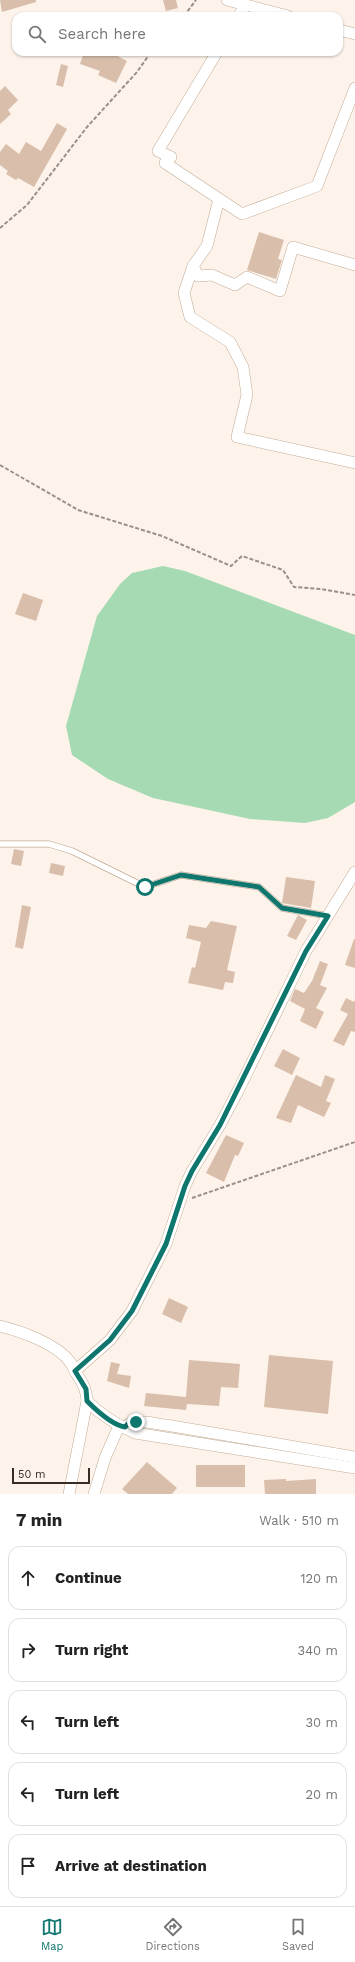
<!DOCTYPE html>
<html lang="en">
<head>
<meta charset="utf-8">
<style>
	:root { --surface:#fff; --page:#f6f6f6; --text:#222; --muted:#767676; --line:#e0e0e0; --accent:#0f766e }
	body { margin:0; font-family:"Work Sans",sans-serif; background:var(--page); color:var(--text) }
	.scale { position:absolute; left:12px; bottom:10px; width:78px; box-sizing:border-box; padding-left:4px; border:2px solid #362c24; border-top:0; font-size:11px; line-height:14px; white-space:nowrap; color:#362c24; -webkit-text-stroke:3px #fdf3ea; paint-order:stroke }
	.stop { position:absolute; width:12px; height:12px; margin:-9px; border:3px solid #0f766e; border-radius:50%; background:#fff }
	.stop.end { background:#0f766e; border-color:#fff; box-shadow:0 1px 4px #0008 }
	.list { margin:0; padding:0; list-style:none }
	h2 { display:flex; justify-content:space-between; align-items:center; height:52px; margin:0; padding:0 16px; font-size:17px }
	h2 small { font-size:13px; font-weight:400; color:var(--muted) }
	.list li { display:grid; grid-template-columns:26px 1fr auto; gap:12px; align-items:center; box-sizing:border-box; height:64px; margin:0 8px 8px; padding:0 8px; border:1px solid var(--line); border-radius:12px }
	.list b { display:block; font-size:15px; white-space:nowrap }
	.list em { font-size:13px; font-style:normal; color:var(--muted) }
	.icon { flex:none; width:22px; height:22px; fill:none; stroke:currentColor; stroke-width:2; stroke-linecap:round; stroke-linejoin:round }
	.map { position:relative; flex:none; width:355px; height:1494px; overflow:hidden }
	.search { position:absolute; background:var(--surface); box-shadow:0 1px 3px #0004; left:12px; right:12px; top:12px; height:44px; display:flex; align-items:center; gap:10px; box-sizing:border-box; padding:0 14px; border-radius:12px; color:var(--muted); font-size:15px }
	.sheet { height:412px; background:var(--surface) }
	nav { display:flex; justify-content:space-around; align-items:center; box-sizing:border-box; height:56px; border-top:1px solid var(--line); background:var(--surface); font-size:11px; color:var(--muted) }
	nav a { display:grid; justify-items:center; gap:2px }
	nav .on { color:var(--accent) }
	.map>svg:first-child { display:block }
</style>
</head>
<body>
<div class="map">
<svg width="355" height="1494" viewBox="0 0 355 1494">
	<rect width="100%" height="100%" fill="#fdf3ea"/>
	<path fill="#a5dab2" d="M 163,566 L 185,571 L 355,635 L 355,802 L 328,818 L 305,823 L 250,819 L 153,798 L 108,779 L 72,755 L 66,726 L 97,616 L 120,584 L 132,573 Z"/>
	<g fill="#d9beac">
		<path d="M 0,0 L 36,0 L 36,2 L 2,12 Z"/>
		<path d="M 163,0 L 176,0 L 178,8 L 166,11 Z"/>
		<path d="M 84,52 L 110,52 L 127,61 L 116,83 L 98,75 L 100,71 L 80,64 Z"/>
		<path d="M 61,64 L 68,66 L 63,87 L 56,85 Z"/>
		<path d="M 5,86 L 18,100 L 8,110 L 11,114 L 0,124 L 0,91 Z"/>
		<path d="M 57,123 L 67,129 L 34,187 L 18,178 L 16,180 L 6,174 L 8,171 L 0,165 L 0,152 L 6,144 L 19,154 L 26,142 L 41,151 Z"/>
		<path d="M 259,232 L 284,240 L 278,259 L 282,260 L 276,279 L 247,270 Z"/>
		<path d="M 23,593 L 43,600 L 36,621 L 15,614 Z"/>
		<path d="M 14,849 L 24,851 L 21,866 L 11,864 Z"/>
		<path d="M 51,863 L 65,866 L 63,876 L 49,873 Z"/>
		<path d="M 286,877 L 315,881 L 311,908 L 282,903 Z"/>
		<path d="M 22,905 L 31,907 L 23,949 L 15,947 Z"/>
		<path d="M 298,915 L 307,920 L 296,940 L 287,936 Z"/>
		<path d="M 211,921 L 237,926 L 227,970 L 235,972 L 233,983 L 225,982 L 223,990 L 188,983 L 192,967 L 195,968 L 201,942 L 186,938 L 189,925 L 206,928 Z"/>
		<path d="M 354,939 L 355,939 L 355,968 L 345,965 Z"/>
		<path d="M 320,961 L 328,964 L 320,985 L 327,988 L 316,1008 L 324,1012 L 316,1029 L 300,1021 L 305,1009 L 290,1001 L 295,989 L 304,993 L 312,981 Z"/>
		<path d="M 346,998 L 354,1002 L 355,999 L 355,1032 L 351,1031 L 344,1046 L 333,1041 L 348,1014 L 340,1010 Z"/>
		<path d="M 283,1049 L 300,1058 L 292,1075 L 274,1066 Z"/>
		<path d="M 296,1075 L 321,1087 L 325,1075 L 335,1079 L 326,1101 L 331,1103 L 324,1117 L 298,1105 L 291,1123 L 276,1118 Z"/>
		<path d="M 226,1135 L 244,1143 L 238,1156 L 235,1155 L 224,1182 L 206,1173 Z"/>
		<path d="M 169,1298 L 188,1307 L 181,1323 L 162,1314 Z"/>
		<path d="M 269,1355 L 333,1361 L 328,1414 L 264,1407 Z"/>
		<path d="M 189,1360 L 240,1364 L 238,1388 L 221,1387 L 219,1406 L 187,1404 L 186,1410 L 144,1406 L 146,1393 L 186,1397 Z"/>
		<path d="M 111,1362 L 120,1364 L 117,1374 L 131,1376 L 129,1388 L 107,1381 Z"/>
		<path d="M 147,1462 L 177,1488 L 172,1494 L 128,1494 L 122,1489 Z"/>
		<rect x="196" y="1465" width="49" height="22"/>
		<path d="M 286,1479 L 286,1481 L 316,1479 L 316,1494 L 265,1494 L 264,1480 Z"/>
	</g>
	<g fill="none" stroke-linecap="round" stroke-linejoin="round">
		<defs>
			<path id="lane" d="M 0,844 L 49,844 L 72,851 L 145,887 L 181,875 L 259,887 L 282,908 L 328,916"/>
			<g id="street">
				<path d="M 227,0 L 288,16"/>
				<path d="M 239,16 L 245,5"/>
				<path d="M 339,30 L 355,34"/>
				<path d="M 217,52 L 158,151 L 171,157 L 165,163 L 242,214 L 317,186 L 355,88"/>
				<path d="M 219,199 L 207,246 L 193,266 L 198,276 L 212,275 L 235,285 L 247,277 L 280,291 L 293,247 L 355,265"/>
				<path d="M 193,266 L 184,293 L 190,317 L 230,342 L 243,367 L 247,395 L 237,437 L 355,463"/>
				<path d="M 0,1326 C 21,1331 57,1344 70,1362 C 73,1365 74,1370 76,1373 C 83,1384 86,1388 87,1401 L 69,1494"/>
				<path d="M 75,1371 L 110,1340 L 132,1311 L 166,1244 L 185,1186 L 192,1171 L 220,1125 L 240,1087 L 306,951 L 355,872"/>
				<path d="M 87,1401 C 101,1415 117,1425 135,1433 L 355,1468"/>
				<path d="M 125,1427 C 135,1417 154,1424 166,1425 L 355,1457"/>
				<path d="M 94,1494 L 105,1458 L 119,1426"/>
			</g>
		</defs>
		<use href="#lane" stroke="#c2ab96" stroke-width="7"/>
		<use href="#street" stroke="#c2ab96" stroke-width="12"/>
		<g stroke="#9a9087" stroke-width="2" stroke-dasharray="4 2" stroke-linecap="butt">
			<path d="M 184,16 L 196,0"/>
			<path d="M 0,228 L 27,205 L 87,127 L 137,72 L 151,52"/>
			<path d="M 0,465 L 78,510 L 162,536 L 231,566 L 242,556 L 283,570 L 294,587 L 321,589 L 355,595"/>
			<path d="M 192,1198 L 355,1142"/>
		</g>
		<use href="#lane" stroke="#fff" stroke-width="5.5"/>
		<use href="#street" stroke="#fff" stroke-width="11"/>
	</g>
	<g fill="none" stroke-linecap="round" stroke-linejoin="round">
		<path stroke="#0f766e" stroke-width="5" d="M 136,1422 L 129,1423 L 125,1427 C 112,1425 97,1411 87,1401 L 86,1389 L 75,1371 L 110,1340 L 132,1311 L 166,1244 L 185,1186 L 192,1171 L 220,1125 L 306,951 L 328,916 L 282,908 L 259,887 L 181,875 L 145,887"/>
	</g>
</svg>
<div class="scale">50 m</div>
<div class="stop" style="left:145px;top:887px"></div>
<div class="stop end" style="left:136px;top:1422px"></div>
<div class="search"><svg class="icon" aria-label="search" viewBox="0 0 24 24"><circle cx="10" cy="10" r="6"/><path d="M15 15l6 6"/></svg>Search here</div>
</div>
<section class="sheet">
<h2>7 min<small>Walk · 510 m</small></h2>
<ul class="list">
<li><svg class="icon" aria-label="ahead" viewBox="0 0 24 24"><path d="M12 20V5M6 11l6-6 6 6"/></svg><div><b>Continue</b></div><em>120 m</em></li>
<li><svg class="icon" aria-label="right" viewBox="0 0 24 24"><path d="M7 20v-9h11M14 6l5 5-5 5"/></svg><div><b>Turn right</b></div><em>340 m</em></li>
<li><svg class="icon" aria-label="left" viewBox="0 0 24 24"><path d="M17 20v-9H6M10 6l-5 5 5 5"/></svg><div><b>Turn left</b></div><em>30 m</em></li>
<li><svg class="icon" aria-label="left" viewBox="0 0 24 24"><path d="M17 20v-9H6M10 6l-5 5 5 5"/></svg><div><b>Turn left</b></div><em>20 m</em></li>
<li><svg class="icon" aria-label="arrive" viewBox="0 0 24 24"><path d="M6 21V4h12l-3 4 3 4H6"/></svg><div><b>Arrive at destination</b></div></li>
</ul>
</section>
<nav>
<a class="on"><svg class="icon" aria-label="map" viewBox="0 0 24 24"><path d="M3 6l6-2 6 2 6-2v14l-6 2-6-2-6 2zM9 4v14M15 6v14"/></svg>Map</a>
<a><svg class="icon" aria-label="directions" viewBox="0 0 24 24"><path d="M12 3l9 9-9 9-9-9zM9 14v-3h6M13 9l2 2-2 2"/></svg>Directions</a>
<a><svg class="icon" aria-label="saved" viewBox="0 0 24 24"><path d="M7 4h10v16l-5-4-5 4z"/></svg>Saved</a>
</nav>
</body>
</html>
